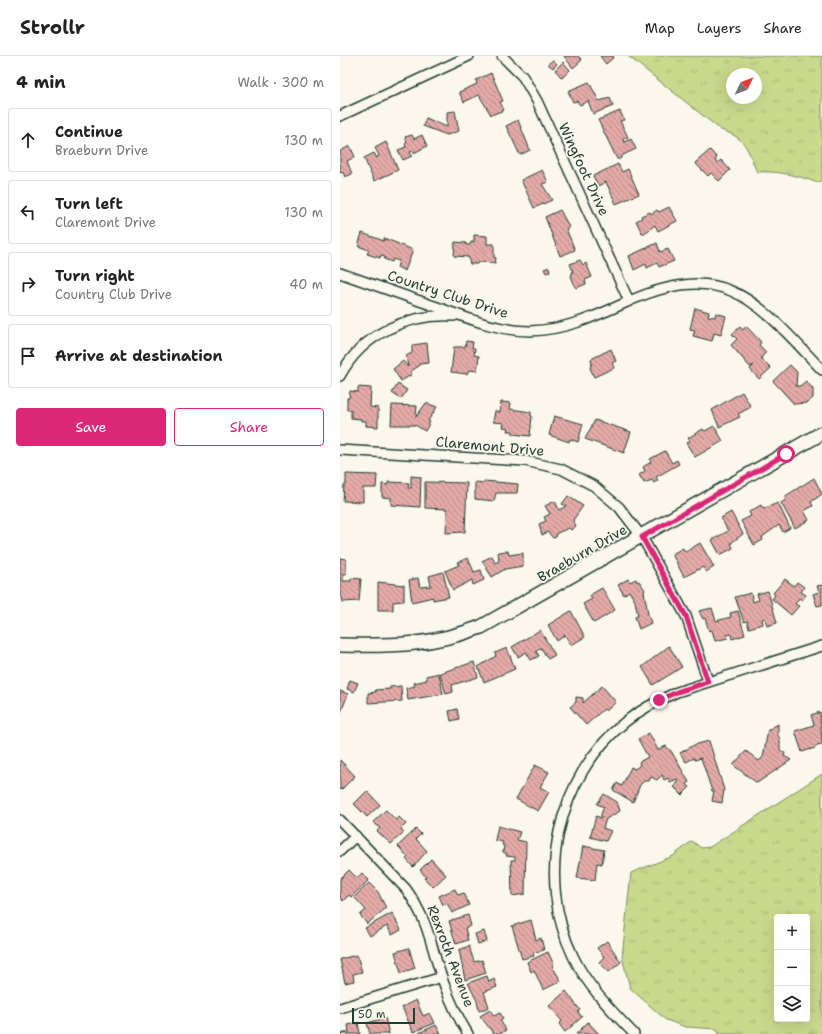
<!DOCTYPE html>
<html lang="en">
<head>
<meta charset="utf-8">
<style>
	:root { --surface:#fff; --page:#f2f2f2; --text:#222; --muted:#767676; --line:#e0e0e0; --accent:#db2777 }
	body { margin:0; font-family:"Shantell Sans",sans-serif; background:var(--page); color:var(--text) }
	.controls { position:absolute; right:12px; bottom:12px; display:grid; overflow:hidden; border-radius:4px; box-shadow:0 4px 16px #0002 }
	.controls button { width:36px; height:36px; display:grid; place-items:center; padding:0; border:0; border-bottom:1px solid var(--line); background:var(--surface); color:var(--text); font:20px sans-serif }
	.compass { position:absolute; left:386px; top:12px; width:36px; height:36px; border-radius:50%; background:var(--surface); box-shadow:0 4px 16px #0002; rotate:47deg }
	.scale { position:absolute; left:12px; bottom:10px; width:63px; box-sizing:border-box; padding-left:4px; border:2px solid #1f3d34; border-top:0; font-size:11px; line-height:14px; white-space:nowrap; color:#1f3d34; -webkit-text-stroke:3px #fbf7ec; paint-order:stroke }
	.stop { position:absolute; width:12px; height:12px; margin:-9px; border:3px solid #db2777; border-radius:50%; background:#fff }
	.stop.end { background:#db2777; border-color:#fff; box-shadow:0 1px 4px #0008 }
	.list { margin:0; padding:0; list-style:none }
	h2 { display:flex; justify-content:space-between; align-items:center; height:52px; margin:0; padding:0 16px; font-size:17px }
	h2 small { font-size:13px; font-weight:400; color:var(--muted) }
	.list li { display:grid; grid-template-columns:26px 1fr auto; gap:12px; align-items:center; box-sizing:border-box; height:64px; margin:0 8px 8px; padding:0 8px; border:1px solid var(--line); border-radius:4px }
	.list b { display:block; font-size:15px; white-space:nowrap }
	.list p { margin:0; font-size:13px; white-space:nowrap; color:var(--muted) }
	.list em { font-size:13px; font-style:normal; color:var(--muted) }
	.actions { display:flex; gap:8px; padding:12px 16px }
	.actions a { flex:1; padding:9px 0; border:1px solid var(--accent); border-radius:4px; text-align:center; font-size:14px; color:var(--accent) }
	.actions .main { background:var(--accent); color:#fff }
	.icon { flex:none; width:22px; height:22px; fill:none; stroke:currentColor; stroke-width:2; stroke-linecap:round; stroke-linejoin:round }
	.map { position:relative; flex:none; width:482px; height:978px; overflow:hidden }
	header { display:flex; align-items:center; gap:24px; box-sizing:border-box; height:56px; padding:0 20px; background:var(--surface); border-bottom:1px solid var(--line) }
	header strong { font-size:19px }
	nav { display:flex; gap:22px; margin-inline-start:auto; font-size:14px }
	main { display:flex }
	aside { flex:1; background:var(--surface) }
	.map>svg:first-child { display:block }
</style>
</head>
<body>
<header>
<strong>Strollr</strong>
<nav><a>Map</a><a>Layers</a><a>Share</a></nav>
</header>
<main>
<aside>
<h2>4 min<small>Walk · 300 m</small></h2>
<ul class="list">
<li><svg class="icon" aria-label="ahead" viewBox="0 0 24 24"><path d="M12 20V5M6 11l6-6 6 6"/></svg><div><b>Continue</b><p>Braeburn Drive</p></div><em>130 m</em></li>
<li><svg class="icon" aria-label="left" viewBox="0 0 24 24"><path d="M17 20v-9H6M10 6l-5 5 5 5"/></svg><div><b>Turn left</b><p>Claremont Drive</p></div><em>130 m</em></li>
<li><svg class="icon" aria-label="right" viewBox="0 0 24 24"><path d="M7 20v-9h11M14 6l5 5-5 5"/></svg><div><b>Turn right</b><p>Country Club Drive</p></div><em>40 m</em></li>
<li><svg class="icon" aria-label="arrive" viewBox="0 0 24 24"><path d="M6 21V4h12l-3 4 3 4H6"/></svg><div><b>Arrive at destination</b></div></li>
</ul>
<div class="actions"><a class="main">Save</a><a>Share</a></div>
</aside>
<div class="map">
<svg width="482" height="978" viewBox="0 0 482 978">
	<defs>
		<pattern id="grass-tufts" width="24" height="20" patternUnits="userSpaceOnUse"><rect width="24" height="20" fill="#c9d98d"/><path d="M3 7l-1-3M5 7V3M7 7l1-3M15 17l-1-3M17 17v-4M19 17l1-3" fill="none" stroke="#acbb7a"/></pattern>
		<pattern id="building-back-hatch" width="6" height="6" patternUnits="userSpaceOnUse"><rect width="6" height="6" fill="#e5aaa7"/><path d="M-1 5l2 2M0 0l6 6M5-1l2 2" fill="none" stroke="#b98c89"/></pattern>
	</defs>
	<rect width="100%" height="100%" fill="#fbf7ec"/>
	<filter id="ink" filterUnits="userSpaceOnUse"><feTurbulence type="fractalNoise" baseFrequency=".025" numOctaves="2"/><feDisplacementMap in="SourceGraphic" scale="8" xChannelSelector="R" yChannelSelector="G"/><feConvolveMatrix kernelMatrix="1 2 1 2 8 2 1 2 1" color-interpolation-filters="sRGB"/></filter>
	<g filter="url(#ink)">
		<g fill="url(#grass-tufts)" stroke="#748b60" fill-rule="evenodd">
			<path d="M 288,0 L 482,0 L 482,124 C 477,128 473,125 467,123 C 450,118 435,115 417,116 C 406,92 408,83 381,74 ZM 392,18 L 416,18 L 416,42 L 392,42 Z"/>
			<path d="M 482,718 L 482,978 L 379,978 L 377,973 L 346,971 L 326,964 L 290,932 L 282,901 L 291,817 L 333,800 L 352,785 L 361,792 L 370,791 ZM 437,861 L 467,861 L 467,963 L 437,963 Z"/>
		</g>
		<g fill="url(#building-back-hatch)" stroke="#1f3d34">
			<path d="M 224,0 L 238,0 L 242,4 L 233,12 Z"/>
			<path d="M 260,0 L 273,0 L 274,1 L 266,8 Z"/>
			<path d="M 213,4 L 217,8 L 213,12 L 208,8 Z"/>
			<path d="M 223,6 L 230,14 L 222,22 L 215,14 Z"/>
			<path d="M 151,17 L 163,45 L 160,46 L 164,54 L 151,59 L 139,39 L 124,46 L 119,36 L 137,28 L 136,24 Z"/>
			<path d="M 249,26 L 259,45 L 270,42 L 273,50 L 253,58 L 248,45 L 240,49 L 237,45 L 233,46 L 228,35 Z"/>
			<path d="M 115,55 L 119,75 L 107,79 L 83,70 L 86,62 L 107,71 L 107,56 Z"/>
			<path d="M 280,55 L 284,64 L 280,65 L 288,81 L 283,83 L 284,86 L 291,83 L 296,93 L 283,99 L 280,103 L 277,103 L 258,64 Z"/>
			<path d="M 178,64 L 190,94 L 180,99 L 166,70 Z"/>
			<path d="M 72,79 L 74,83 L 82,79 L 87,90 L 74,97 L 74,95 L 70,96 L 72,100 L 63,104 L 58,94 L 66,91 L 65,88 L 67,86 L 65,81 Z"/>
			<path d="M 46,86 L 58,114 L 34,125 L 24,102 L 34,97 L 37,102 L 39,99 L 35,92 Z"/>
			<path d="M 10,90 L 15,101 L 7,105 L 12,118 L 5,121 L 3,116 L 0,117 L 0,95 Z"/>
			<path d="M 370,94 L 377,102 L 375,104 L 377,107 L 381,104 L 390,114 L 379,125 L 371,117 L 368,120 L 355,107 Z"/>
			<path d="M 278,108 L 282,116 L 288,113 L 299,138 L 276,148 L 266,126 L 258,130 L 253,120 Z"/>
			<path d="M 202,114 L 208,126 L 202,128 L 212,144 L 194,152 L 181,124 Z"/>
			<path d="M 329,151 L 337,165 L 318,175 L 315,169 L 305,177 L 302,177 L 296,165 L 302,162 L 301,160 L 310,156 L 311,158 L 317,154 L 319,156 Z"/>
			<path d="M 220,154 L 229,171 L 226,173 L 235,194 L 220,200 L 205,161 Z"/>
			<path d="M 22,177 L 44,185 L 44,182 L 73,194 L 65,215 L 57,211 L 59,205 L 53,203 L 52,206 L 44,203 L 45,201 L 41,199 L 40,202 L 27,198 L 29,194 L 18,190 Z"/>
			<path d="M 134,179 L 147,180 L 147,188 L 154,188 L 154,201 L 156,202 L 155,207 L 138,206 L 137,208 L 130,208 L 128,201 L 114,200 L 115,186 L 126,187 L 126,189 L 130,189 L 131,186 L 134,186 Z"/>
			<path d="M 317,187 L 320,196 L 328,193 L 334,205 L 319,211 L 317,207 L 307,212 L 306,208 L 294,214 L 289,200 Z"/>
			<path d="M 240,204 L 243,209 L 246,207 L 252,221 L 245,224 L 246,228 L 236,232 L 231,220 L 233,215 L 230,208 Z"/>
			<path d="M 209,211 L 210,215 L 206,217 L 204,213 Z"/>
			<path d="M 355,252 L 369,256 L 368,260 L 375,261 L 376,257 L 386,260 L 381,279 L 374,277 L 372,285 L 353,280 L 355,274 L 350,273 Z"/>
			<path d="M 406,270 L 421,286 L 419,289 L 426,296 L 421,302 L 431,312 L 419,323 L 410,313 L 414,309 L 410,311 L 391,289 L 397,283 L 392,278 L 400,271 L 403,274 Z"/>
			<path d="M 126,285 L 133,286 L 132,292 L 135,292 L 134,299 L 139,300 L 137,315 L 129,314 L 127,318 L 111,316 L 114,291 L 125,291 Z"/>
			<path d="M 87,287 L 89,307 L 79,308 L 79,310 L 71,315 L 71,319 L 61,325 L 53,313 L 63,305 L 68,311 L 66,300 L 72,297 L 72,289 Z"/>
			<path d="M 271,293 L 276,305 L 272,307 L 274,312 L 254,321 L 250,312 L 252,307 L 251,303 Z"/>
			<path d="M 450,309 L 457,316 L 456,330 L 460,330 L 466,325 L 473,333 L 473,342 L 467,347 L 454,348 L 433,325 Z"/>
			<path d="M 58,328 L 67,334 L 61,343 L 52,337 Z"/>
			<path d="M 18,331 L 31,332 L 30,351 L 38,352 L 38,371 L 26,370 L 26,365 L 21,365 L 21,363 L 11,362 L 11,354 L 7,354 L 7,342 L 9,342 L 10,335 L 18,336 Z"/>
			<path d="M 402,336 L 411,351 L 398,358 L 400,361 L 379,371 L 372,354 Z"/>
			<path d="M 161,346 L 171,347 L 170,353 L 191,356 L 191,360 L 192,360 L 190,380 L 173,378 L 173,375 L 167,375 L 168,372 L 163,371 L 164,367 L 153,366 L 155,355 L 160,356 Z"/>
			<path d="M 86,347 L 97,351 L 88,365 L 90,366 L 85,375 L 75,369 L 51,369 L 52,349 L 77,350 L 76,361 Z"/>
			<path d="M 214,360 L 243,368 L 238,386 L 230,383 L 229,386 L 209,379 Z"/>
			<path d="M 255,364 L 291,376 L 284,397 L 245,383 Z"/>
			<path d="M 374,370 L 383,385 L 355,401 L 346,387 L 350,385 L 348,382 L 363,373 L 365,375 Z"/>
			<path d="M 325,395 L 332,407 L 337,404 L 339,408 L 316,421 L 318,424 L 314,427 L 312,424 L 304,427 L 299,419 L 305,415 L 303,411 L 311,406 L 310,403 Z"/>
			<path d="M 6,418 L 37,419 L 36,432 L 23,432 L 23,446 L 3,445 L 4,429 L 6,429 Z"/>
			<path d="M 71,420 L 81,421 L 80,451 L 51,449 L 51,442 L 42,441 L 42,428 L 48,429 L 48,426 L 69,427 L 68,432 L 71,432 Z"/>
			<path d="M 474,422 L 482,438 L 471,446 L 473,450 L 464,455 L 469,464 L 455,472 L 441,447 L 446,444 L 444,441 Z"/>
			<path d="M 144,425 L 178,428 L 177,437 L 156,437 L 154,445 L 135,443 L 135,426 L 144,427 Z"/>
			<path d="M 85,426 L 127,427 L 125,476 L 106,477 L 107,453 L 85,452 Z"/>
			<path d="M 228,440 L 243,450 L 233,464 L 236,470 L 231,474 L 229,472 L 217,477 L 216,481 L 213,482 L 208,476 L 202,479 L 199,468 L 206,465 L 204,461 L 210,458 L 205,450 L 215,445 L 219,454 L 226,450 L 222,448 Z"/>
			<path d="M 438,447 L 450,472 L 443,476 L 439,469 L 422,481 L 423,484 L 414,489 L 401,465 L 411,460 L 409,456 L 421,449 L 423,453 Z"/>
			<path d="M 391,456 L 403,478 L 391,487 L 393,492 L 380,499 L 372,484 L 388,475 L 381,462 Z"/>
			<path d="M 360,487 L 374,511 L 366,516 L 363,511 L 344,521 L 332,498 L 343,492 L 345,496 Z"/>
			<path d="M 168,495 L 169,499 L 183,497 L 183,510 L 165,513 L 152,521 L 142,505 L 152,500 L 155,507 L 159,505 L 158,496 Z"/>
			<path d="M 0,502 L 6,503 L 6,518 L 3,518 L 3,525 L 11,525 L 11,522 L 21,523 L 19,545 L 3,546 L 2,541 L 0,540 Z"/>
			<path d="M 128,502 L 134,516 L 141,514 L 144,524 L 133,529 L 132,524 L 113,534 L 105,515 L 119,509 L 118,506 Z"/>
			<path d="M 103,516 L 109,541 L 93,544 L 93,541 L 72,546 L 69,524 L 78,522 L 80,531 L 91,530 L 89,520 Z"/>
			<path d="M 288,523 L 290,526 L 296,523 L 297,526 L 299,525 L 305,534 L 304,535 L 308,558 L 311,567 L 299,573 L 295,561 L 298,560 L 295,545 L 289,535 L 284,539 L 278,529 Z"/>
			<path d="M 445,523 L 454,530 L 457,526 L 464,531 L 461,536 L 466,539 L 462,544 L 459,542 L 455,548 L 459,550 L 451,559 L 432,543 L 435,539 L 433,537 Z"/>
			<path d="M 38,526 L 64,529 L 64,545 L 53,546 L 53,554 L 38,554 Z"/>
			<path d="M 482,529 L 482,549 L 477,550 L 473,538 L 479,536 L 477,530 Z"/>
			<path d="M 262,532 L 275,554 L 254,567 L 243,548 L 252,543 L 250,539 Z"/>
			<path d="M 428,535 L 437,567 L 427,570 L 425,562 L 422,563 L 423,568 L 409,572 L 407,565 L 404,566 L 395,541 L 411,537 L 413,546 L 419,544 L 417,538 Z"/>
			<path d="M 372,552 L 376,565 L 391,561 L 390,557 L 398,555 L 405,579 L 392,583 L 391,578 L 387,579 L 388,582 L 375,585 L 372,574 L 369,575 L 365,562 L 363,563 L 359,555 Z"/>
			<path d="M 231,555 L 245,581 L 231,589 L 225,579 L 217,585 L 208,569 Z"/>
			<path d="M 200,574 L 215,599 L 208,603 L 201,592 L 196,595 L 199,600 L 191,604 L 186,596 L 178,601 L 172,591 Z"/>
			<path d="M 329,590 L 342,611 L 313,629 L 302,611 Z"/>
			<path d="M 167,592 L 175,613 L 144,626 L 138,611 L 156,600 L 155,597 Z"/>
			<path d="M 134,606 L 138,621 L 112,629 L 113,636 L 106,638 L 100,617 Z"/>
			<path d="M 99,617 L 103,638 L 68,644 L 66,632 L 75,630 L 74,627 L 87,624 L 86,620 Z"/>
			<path d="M 10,624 L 18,627 L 14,636 L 7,633 Z"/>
			<path d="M 61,630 L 62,645 L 28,647 L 28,637 L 36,636 L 35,634 L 50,633 L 50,631 Z"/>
			<path d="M 262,630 L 276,646 L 266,655 L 264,653 L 246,669 L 230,651 L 236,646 L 236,641 L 243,642 L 243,647 Z"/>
			<path d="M 0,635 L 8,638 L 1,656 L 0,655 Z"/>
			<path d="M 117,653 L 119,663 L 111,665 L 109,655 Z"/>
			<path d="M 480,656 L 482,688 L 477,689 L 475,692 L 462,696 L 455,675 L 474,669 L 471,659 Z"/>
			<path d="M 438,668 L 438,680 L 440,682 L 440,694 L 445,697 L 444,700 L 451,704 L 417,727 L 393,709 L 406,695 L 419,705 L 423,701 L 428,674 Z"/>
			<path d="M 309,677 L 318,694 L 326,690 L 331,695 L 349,726 L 346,728 L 350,731 L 342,739 L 334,731 L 338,726 L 337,723 L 330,726 L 328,722 L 324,724 L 322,719 L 317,724 L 311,721 L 309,725 L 304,725 L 300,729 L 293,746 L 273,734 L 277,727 L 282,730 L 291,711 L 295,713 L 300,709 L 299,706 L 308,701 L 298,683 Z"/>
			<path d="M 369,685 L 384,734 L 382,747 L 372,745 L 374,735 L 372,735 L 361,702 L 355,704 L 354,702 L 346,706 L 340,697 L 354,689 Z"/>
			<path d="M 0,704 L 15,720 L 1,734 L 0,733 Z"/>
			<path d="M 195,709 L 209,716 L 200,731 L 209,736 L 198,755 L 176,743 Z"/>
			<path d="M 27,735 L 40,749 L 27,761 L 14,748 Z"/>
			<path d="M 264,738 L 277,746 L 280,755 L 266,763 L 263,772 L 271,775 L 266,785 L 250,781 L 256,760 L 261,762 L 261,758 L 264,751 L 257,748 Z"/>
			<path d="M 46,754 L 56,764 L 59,761 L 66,768 L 61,773 L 64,776 L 51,788 L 37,775 L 40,772 L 33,766 Z"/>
			<path d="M 158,770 L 180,776 L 177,784 L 186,786 L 185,838 L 172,840 L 171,804 L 175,804 L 175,801 L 166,800 L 167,798 L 163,796 L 164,790 L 162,789 L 163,786 L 155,784 Z"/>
			<path d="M 76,773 L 81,778 L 76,783 L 87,795 L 73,811 L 66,803 L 68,801 L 58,790 Z"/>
			<path d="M 243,790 L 264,794 L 262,808 L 257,807 L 255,824 L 237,822 Z"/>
			<path d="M 91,803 L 106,819 L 93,831 L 84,822 L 86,821 L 80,814 Z"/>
			<path d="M 9,814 L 17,822 L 22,817 L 29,824 L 11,841 L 9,839 L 3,845 L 0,842 L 0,823 Z"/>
			<path d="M 29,827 L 38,836 L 46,852 L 27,868 L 20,859 L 26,854 L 14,841 Z"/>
			<path d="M 115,833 L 118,839 L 124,837 L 129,849 L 112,857 L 107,847 L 103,849 L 99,840 Z"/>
			<path d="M 52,857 L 61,874 L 52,879 L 47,870 L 30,880 L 25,872 Z"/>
			<path d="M 128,859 L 131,870 L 125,872 L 128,884 L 116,888 L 109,865 Z"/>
			<path d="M 191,864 L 196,884 L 201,882 L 204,894 L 193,897 L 194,900 L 182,903 L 172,870 Z"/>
			<path d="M 144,875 L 147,885 L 138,888 L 135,878 Z"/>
			<path d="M 267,885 L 281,906 L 269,916 L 259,906 L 264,901 L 257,892 Z"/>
			<path d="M 129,890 L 134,906 L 142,904 L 146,917 L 125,924 L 119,894 Z"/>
			<path d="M 69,892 L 75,912 L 61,917 L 55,896 Z"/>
			<path d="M 208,896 L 214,909 L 212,910 L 221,925 L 203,934 L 194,914 L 191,916 L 187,906 Z"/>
			<path d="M 17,899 L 22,916 L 13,918 L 14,925 L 5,927 L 0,903 Z"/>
			<path d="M 147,920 L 149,926 L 154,923 L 157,931 L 144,936 L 149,951 L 139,955 L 137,945 L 128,927 Z"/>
			<path d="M 226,935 L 240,954 L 238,956 L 242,961 L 225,976 L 219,968 L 222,965 L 209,950 Z"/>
			<path d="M 76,944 L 83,960 L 90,957 L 95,967 L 73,976 L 62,951 Z"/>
			<path d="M 150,954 L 154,960 L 160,957 L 163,962 L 160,964 L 166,974 L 160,978 L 154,978 L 140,960 Z"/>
			<path d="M 45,962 L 49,978 L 30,978 L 27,967 Z"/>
			<path d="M 248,966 L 259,978 L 236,978 Z"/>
			<path d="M 18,967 L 20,978 L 0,978 L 9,976 L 8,969 Z"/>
			<path d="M 96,969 L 101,978 L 80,978 L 79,977 Z"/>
		</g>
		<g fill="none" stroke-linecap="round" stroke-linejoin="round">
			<defs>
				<g id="street">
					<path d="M 162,0 L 183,21 L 197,45 L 289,245"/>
					<path d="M 0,60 L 129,0"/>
					<path d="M 0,217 C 32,228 65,240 97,251 C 127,262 158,275 190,275 C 225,274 254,261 285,247 C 385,201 417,245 482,314"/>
					<path d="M 0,320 C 22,278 68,257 114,260"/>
					<path d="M 0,394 L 185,405 L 221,413 L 254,430 L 279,451 L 302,481 L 346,560 L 368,625"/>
					<path d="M 0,764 L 66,833 C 85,860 89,879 98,910 C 105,933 115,957 128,978"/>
					<path d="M 0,795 L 16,780"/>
					<path d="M 0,952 L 102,921"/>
					<path d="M 294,978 C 271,954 247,930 233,900 C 195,821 217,722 285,666 C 301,653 319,644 337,636 L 482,590"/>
				</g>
				<path id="secondary" d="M 0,589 C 53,590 90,590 141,571 L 482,377"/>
			</defs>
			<use href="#street" stroke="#1f3d34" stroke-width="12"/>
			<use href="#secondary" stroke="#1f3d34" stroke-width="16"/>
			<use href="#street" stroke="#fbf7ec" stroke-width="9"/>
			<use href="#secondary" stroke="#fbf7ec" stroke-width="13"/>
		</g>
	</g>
	<g fill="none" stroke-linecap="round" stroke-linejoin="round" filter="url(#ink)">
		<path stroke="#db2777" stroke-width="5" d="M 319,644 L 337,636 L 368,626 L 346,560 L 302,481 L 446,398"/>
	</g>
	<g text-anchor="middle" stroke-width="3.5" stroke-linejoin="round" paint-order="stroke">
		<g font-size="14" fill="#1f3d34" stroke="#fbf7ec">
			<text transform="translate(244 113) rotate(65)" y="5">Wingfoot Drive</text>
			<text transform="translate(108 238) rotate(18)" y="5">Country Club Drive</text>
			<text transform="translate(150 390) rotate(5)" y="5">Claremont Drive</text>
			<text transform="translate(242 497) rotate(-30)" y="5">Braeburn Drive</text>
			<text transform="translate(111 900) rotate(69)" y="5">Rexroth Avenue</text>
		</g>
	</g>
</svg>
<div class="controls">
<button>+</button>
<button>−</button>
<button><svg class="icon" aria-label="layers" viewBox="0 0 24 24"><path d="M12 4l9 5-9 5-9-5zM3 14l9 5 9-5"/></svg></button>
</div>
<svg class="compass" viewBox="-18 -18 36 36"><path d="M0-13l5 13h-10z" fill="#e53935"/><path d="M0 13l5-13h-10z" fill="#767676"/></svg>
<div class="scale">50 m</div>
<div class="stop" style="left:446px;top:398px"></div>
<div class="stop end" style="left:319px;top:644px"></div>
</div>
</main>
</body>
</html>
